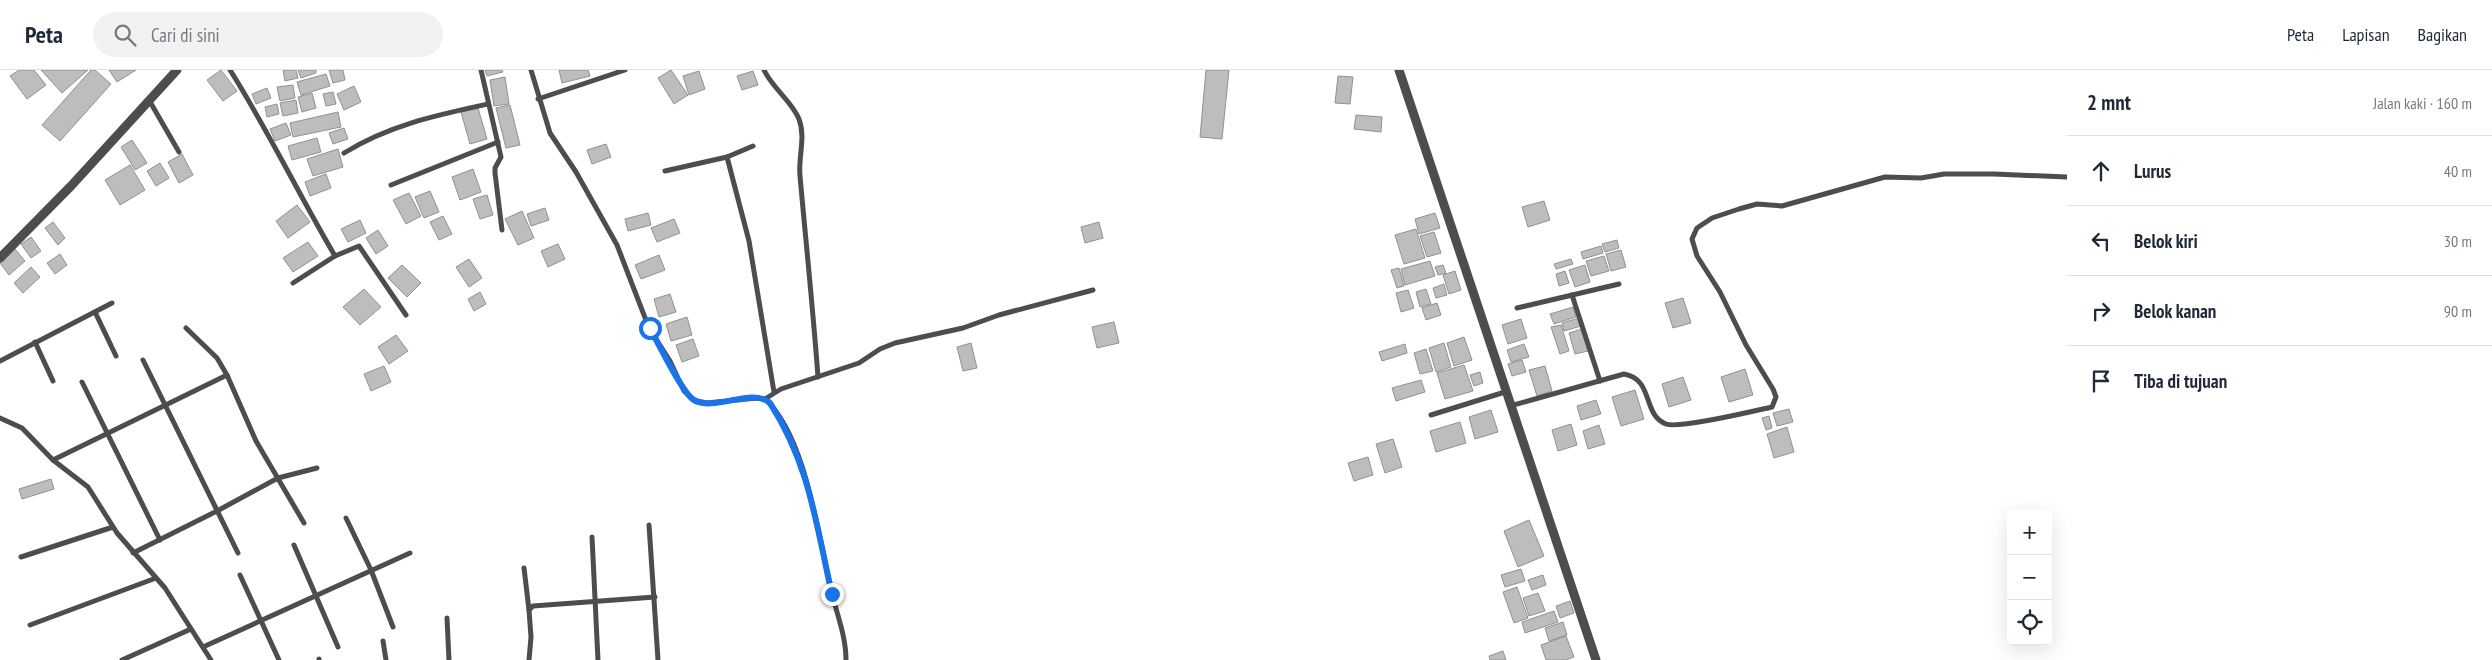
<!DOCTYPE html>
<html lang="id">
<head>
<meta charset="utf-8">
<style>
	:root { --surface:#fff; --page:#f2f2f3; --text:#1f2937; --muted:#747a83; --line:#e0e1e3 }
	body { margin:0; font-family:"PT Sans Narrow",sans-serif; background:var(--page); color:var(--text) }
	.controls { position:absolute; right:15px; bottom:15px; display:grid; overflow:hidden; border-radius:5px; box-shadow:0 5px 20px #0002 }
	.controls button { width:45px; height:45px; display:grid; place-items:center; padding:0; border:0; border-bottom:1px solid var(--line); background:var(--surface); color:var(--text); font:25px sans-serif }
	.stop { position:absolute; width:15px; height:15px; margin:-11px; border:4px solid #1a73e8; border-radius:50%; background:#fff }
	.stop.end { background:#1a73e8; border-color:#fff; box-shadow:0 1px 5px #0008 }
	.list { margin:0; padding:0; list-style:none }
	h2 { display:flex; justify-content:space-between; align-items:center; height:65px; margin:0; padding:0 20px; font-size:21px }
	h2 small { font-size:16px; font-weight:400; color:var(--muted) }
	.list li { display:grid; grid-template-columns:32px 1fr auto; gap:15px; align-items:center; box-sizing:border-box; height:70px; padding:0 20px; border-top:1px solid var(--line) }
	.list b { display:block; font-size:19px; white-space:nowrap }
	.list em { font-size:16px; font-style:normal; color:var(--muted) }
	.icon { flex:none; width:28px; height:28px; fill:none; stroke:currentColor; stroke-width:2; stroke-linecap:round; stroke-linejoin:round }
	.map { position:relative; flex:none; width:2067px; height:590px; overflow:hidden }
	header { display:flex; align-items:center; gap:30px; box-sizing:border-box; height:70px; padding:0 25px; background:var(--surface); border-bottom:1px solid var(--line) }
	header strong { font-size:24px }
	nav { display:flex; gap:28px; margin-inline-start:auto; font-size:18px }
	.search { width:350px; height:45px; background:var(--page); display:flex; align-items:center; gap:12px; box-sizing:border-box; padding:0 18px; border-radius:28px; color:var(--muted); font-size:19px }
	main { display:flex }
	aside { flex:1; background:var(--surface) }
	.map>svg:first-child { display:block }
</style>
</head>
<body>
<header>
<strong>Peta</strong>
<div class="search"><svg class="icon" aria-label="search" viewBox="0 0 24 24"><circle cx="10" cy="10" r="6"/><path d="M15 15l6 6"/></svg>Cari di sini</div>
<nav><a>Peta</a><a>Lapisan</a><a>Bagikan</a></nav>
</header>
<main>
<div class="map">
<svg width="2067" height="590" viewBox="0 0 2067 590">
	<rect width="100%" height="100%" fill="#fff"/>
	<g fill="#bdbdbd" stroke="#919191">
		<path d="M 19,0 L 34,0 L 46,15 L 27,29 L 10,6 Z"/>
		<path d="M 41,0 L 88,0 L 62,23 Z"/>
		<path d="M 91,0 L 95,0 L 111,14 L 60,71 L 42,55 Z"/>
		<path d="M 109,0 L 136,0 L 117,12 Z"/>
		<path d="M 221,0 L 237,21 L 223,31 L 207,10 Z"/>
		<path d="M 283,0 L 296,0 L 298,8 L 285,11 Z"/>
		<path d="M 298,0 L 316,0 L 316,3 L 301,8 Z"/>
		<path d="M 329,0 L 343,0 L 345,10 L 333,13 Z"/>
		<path d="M 485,0 L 502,0 L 503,2 L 487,6 Z"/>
		<path d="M 559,0 L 588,0 L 590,6 L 562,13 Z"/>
		<path d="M 671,0 L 688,25 L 674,34 L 658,8 Z"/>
		<path d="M 1206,0 L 1229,0 L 1222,69 L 1200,67 Z"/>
		<path d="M 699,1 L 705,19 L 689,25 L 683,6 Z"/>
		<path d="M 753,1 L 758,15 L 742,20 L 737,6 Z"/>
		<path d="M 326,4 L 330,16 L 301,25 L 297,12 Z"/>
		<path d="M 1338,6 L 1353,7 L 1350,34 L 1335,33 Z"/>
		<path d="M 505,7 L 509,34 L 494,36 L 490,10 Z"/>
		<path d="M 293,15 L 295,28 L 280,31 L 277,17 Z"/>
		<path d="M 354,16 L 361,32 L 344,40 L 337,24 Z"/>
		<path d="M 267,18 L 271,28 L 256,34 L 252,24 Z"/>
		<path d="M 333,22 L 336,34 L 326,36 L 323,24 Z"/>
		<path d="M 312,23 L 316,38 L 302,42 L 298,27 Z"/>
		<path d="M 296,30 L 298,43 L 283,46 L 280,33 Z"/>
		<path d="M 277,34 L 279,44 L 267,47 L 265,37 Z"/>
		<path d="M 510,35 L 520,75 L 506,78 L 496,38 Z"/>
		<path d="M 478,38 L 487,69 L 470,74 L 461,42 Z"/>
		<path d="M 338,42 L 341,57 L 293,67 L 290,53 Z"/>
		<path d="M 1356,45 L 1382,47 L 1381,62 L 1354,59 Z"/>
		<path d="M 286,53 L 291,65 L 275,71 L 270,59 Z"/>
		<path d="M 344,58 L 348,69 L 333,74 L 329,63 Z"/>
		<path d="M 317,68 L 321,82 L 292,90 L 288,76 Z"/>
		<path d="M 132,70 L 147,93 L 135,100 L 121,77 Z"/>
		<path d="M 606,74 L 611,87 L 592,94 L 587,80 Z"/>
		<path d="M 338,79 L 343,97 L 313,106 L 307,89 Z"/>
		<path d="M 182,84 L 193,105 L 179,113 L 168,92 Z"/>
		<path d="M 160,93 L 169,108 L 156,116 L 147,101 Z"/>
		<path d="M 130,95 L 145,120 L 120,135 L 105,110 Z"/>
		<path d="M 473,99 L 481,122 L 460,130 L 452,107 Z"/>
		<path d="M 326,104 L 331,118 L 310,126 L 305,112 Z"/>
		<path d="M 430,121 L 439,142 L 424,148 L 415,127 Z"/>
		<path d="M 409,123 L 421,146 L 406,154 L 393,130 Z"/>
		<path d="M 487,125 L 493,145 L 480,149 L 473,129 Z"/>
		<path d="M 1544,131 L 1550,150 L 1528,157 L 1522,137 Z"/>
		<path d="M 297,135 L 310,152 L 288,168 L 276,151 Z"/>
		<path d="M 545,138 L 549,150 L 531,156 L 527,144 Z"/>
		<path d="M 522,141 L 534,168 L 518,175 L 505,149 Z"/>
		<path d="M 648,143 L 651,155 L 628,161 L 625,149 Z"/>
		<path d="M 1435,143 L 1440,158 L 1419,164 L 1415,149 Z"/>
		<path d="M 443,146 L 452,164 L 439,170 L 430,152 Z"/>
		<path d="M 674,149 L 680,163 L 657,172 L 651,158 Z"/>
		<path d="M 360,150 L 366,163 L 348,172 L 341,159 Z"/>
		<path d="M 53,152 L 65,168 L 58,175 L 45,158 Z"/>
		<path d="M 1099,152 L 1103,168 L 1085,173 L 1081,157 Z"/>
		<path d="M 1416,159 L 1425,188 L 1404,194 L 1395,165 Z"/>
		<path d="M 378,160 L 388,176 L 376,184 L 366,168 Z"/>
		<path d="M 1434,162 L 1441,183 L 1427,187 L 1420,166 Z"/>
		<path d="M 31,167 L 41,181 L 31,188 L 21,174 Z"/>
		<path d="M 1617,170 L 1619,178 L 1605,182 L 1602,174 Z"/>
		<path d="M 308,172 L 318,186 L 293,202 L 283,188 Z"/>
		<path d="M 558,174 L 565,189 L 548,197 L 541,181 Z"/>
		<path d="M 1601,176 L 1603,183 L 1583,189 L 1581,182 Z"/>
		<path d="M 15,179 L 25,191 L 9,205 L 0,193 Z"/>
		<path d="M 1621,180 L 1626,197 L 1611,201 L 1606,184 Z"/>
		<path d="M 60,184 L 67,195 L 55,204 L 47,193 Z"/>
		<path d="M 659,185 L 665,200 L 641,209 L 635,195 Z"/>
		<path d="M 1604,186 L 1609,201 L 1591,206 L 1586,191 Z"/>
		<path d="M 469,189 L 482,208 L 469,217 L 456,197 Z"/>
		<path d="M 1571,189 L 1573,194 L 1556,199 L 1554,194 Z"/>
		<path d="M 1430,191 L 1435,206 L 1405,215 L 1401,199 Z"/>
		<path d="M 402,195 L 421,213 L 407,227 L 388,208 Z"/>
		<path d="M 1443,195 L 1446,203 L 1438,205 L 1435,197 Z"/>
		<path d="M 1585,195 L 1590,212 L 1575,217 L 1569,200 Z"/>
		<path d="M 31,197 L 40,207 L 23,223 L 14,213 Z"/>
		<path d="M 1399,198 L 1404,216 L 1397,218 L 1391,200 Z"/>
		<path d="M 1455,201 L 1461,220 L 1449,224 L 1443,205 Z"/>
		<path d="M 1565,201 L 1569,213 L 1559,216 L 1556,204 Z"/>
		<path d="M 1444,214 L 1447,225 L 1436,228 L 1433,218 Z"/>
		<path d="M 364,219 L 381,237 L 360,255 L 343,237 Z"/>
		<path d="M 1426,219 L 1431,234 L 1420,237 L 1416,222 Z"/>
		<path d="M 1408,220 L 1414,238 L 1401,242 L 1396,223 Z"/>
		<path d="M 480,222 L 486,234 L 474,241 L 468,229 Z"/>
		<path d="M 670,224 L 676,242 L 659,247 L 654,229 Z"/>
		<path d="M 1683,228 L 1691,253 L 1673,258 L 1665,233 Z"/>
		<path d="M 1437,233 L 1441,245 L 1426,250 L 1422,238 Z"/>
		<path d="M 1573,237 L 1576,247 L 1554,254 L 1550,244 Z"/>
		<path d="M 687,247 L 692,265 L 671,271 L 666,254 Z"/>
		<path d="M 1579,248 L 1581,256 L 1564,261 L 1562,253 Z"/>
		<path d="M 1521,249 L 1527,268 L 1508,274 L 1502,255 Z"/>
		<path d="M 1114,252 L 1119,273 L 1097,278 L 1092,257 Z"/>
		<path d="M 1561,255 L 1569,281 L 1560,284 L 1551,257 Z"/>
		<path d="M 1582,259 L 1588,281 L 1575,284 L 1569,263 Z"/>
		<path d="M 396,265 L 408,281 L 389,294 L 378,277 Z"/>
		<path d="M 1464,267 L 1472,290 L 1454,296 L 1447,273 Z"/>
		<path d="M 693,269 L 699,286 L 682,292 L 676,275 Z"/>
		<path d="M 971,273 L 977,298 L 963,301 L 957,277 Z"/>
		<path d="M 1444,273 L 1451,297 L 1436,302 L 1429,278 Z"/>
		<path d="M 1405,274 L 1407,283 L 1382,291 L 1379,282 Z"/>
		<path d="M 1524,274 L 1529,287 L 1511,292 L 1507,280 Z"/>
		<path d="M 1426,279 L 1433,301 L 1420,304 L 1414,283 Z"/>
		<path d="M 1522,290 L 1526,302 L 1512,306 L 1508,294 Z"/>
		<path d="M 1464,295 L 1473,321 L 1445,329 L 1437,303 Z"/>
		<path d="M 384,296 L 391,312 L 371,321 L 364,304 Z"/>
		<path d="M 1545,296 L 1552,321 L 1537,326 L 1529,300 Z"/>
		<path d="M 1745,299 L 1753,325 L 1729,332 L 1721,307 Z"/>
		<path d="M 1480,302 L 1483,313 L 1474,316 L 1470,305 Z"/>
		<path d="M 1683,307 L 1691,330 L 1669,337 L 1662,314 Z"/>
		<path d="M 1421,310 L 1425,322 L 1396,331 L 1392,318 Z"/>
		<path d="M 1635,320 L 1644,349 L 1621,356 L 1612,327 Z"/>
		<path d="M 1596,330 L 1601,344 L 1581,350 L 1577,336 Z"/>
		<path d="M 1789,339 L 1793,352 L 1777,356 L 1773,343 Z"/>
		<path d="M 1491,340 L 1498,362 L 1475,369 L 1469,347 Z"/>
		<path d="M 1769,346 L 1772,358 L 1766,360 L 1762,348 Z"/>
		<path d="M 1460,352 L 1466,373 L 1436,382 L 1430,361 Z"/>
		<path d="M 1571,354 L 1577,375 L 1558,381 L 1552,360 Z"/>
		<path d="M 1599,355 L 1605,374 L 1588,379 L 1583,361 Z"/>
		<path d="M 1787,357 L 1794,382 L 1774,388 L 1767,364 Z"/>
		<path d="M 1393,369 L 1402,397 L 1385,403 L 1376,374 Z"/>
		<path d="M 1368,387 L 1373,405 L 1354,411 L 1348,393 Z"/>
		<path d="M 51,409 L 54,419 L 22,429 L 19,419 Z"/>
		<path d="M 1529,450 L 1544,486 L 1518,497 L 1504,461 Z"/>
		<path d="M 1521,499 L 1525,511 L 1505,517 L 1501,505 Z"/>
		<path d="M 1543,505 L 1546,515 L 1532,520 L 1528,510 Z"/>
		<path d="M 1517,517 L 1528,548 L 1514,553 L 1503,522 Z"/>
		<path d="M 1538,523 L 1545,541 L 1529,546 L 1523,528 Z"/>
		<path d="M 1570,531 L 1574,543 L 1560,548 L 1556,536 Z"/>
		<path d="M 1554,541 L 1558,552 L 1525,563 L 1522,552 Z"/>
		<path d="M 1563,552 L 1567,565 L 1549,571 L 1545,558 Z"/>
		<path d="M 1566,566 L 1574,587 L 1566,590 L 1546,590 L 1541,575 Z"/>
		<path d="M 1503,581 L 1506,590 L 1490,590 L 1489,586 Z"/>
	</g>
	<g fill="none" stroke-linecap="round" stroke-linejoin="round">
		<g stroke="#4d4d4d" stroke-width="5">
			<path d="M 230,0 C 268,60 299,125 335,186"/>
			<path d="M 481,0 L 501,87 L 495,98 L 495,103 L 502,160"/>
			<path d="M 531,0 L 550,63 L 576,102 L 617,175 L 649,258 L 670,291 L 684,321 L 695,331 L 707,333 L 757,328 L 765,329 C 805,365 818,464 830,515 C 835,540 846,564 846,590"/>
			<path d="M 764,0 C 773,19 791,30 799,49 C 806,68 798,87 800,106 C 806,173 813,239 818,307"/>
			<path d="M 538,29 L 625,0"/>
			<path d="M 149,30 L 179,82"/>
			<path d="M 344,83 C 389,55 437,45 488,34"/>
			<path d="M 727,87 L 749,171 L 774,322"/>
			<path d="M 665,101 L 727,87 L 753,76"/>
			<path d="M 391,115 L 498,72"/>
			<path d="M 293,213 L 335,186 L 359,176 L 406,245"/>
			<path d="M 1572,225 L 1600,311"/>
			<path d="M 1517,238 L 1619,214"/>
			<path d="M 95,242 L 116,286"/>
			<path d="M 186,258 L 217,288 L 227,305 L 256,371 L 304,453"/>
			<path d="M 35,272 L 53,311"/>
			<path d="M 143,290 L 238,483"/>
			<path d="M 0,291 L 112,233"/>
			<path d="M 82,312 L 160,470"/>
			<path d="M 765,329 L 781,319 L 859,293 L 880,279 L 895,273 L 963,258 L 999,245 L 1093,220"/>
			<path d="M 1510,336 L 1624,304 C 1654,309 1642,345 1666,354 C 1680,359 1754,341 1772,337 L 1776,327 L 1773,319 L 1746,275 L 1720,222 L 1697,186 L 1692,169 L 1697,158 L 1712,148 L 1739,139 L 1757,134 L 1782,136 L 1885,107 L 1921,108 L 1944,104 L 1994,104 L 2067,107"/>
			<path d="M 1431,345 L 1505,322"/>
			<path d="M 0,348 L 22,358 L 53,390 L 88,417 L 117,463 L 165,518 L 211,590"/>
			<path d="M 53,390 L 227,305"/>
			<path d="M 346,448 L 371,500 L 393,557"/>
			<path d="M 649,455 L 658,590"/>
			<path d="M 592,467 L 598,590"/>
			<path d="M 294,475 L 338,577"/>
			<path d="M 133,483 L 217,441 L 278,408 L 317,398"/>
			<path d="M 21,487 L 113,457"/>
			<path d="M 524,498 L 529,540"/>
			<path d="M 240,505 L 279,590"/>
			<path d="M 447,548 L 449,590"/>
			<path d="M 30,555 L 156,508"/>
			<path d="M 383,571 L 386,590"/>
			<path d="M 203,577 L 410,483"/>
			<path d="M 319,589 L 319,590"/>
			<path d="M 122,590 L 191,559"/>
			<path d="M 529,590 L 531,567 L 529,540 L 533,536 L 655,527"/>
		</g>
		<g stroke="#4d4d4d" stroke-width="9">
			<path d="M 1399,0 L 1596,590"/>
			<path d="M 0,188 L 71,116 L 177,0"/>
		</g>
	</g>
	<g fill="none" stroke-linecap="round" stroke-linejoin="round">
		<path stroke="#1a73e8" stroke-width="6" d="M 650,258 C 658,273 683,324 694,330 C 715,342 752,317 770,333 C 810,395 816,455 832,524"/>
	</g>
</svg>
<div class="controls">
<button>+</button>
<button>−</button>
<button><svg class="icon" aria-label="locate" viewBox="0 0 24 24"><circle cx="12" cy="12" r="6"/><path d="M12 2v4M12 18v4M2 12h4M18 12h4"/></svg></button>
</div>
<div class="stop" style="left:650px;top:258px"></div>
<div class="stop end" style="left:832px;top:524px"></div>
</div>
<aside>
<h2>2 mnt<small>Jalan kaki · 160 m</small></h2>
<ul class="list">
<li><svg class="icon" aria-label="ahead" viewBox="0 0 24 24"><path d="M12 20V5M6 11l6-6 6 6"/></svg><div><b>Lurus</b></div><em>40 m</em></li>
<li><svg class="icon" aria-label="left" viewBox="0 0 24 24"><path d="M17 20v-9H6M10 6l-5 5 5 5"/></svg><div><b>Belok kiri</b></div><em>30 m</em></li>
<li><svg class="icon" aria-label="right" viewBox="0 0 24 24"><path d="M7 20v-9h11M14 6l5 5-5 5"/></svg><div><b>Belok kanan</b></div><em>90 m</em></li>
<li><svg class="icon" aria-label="arrive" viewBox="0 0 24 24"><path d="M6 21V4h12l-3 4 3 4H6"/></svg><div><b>Tiba di tujuan</b></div></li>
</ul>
</aside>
</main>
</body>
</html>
